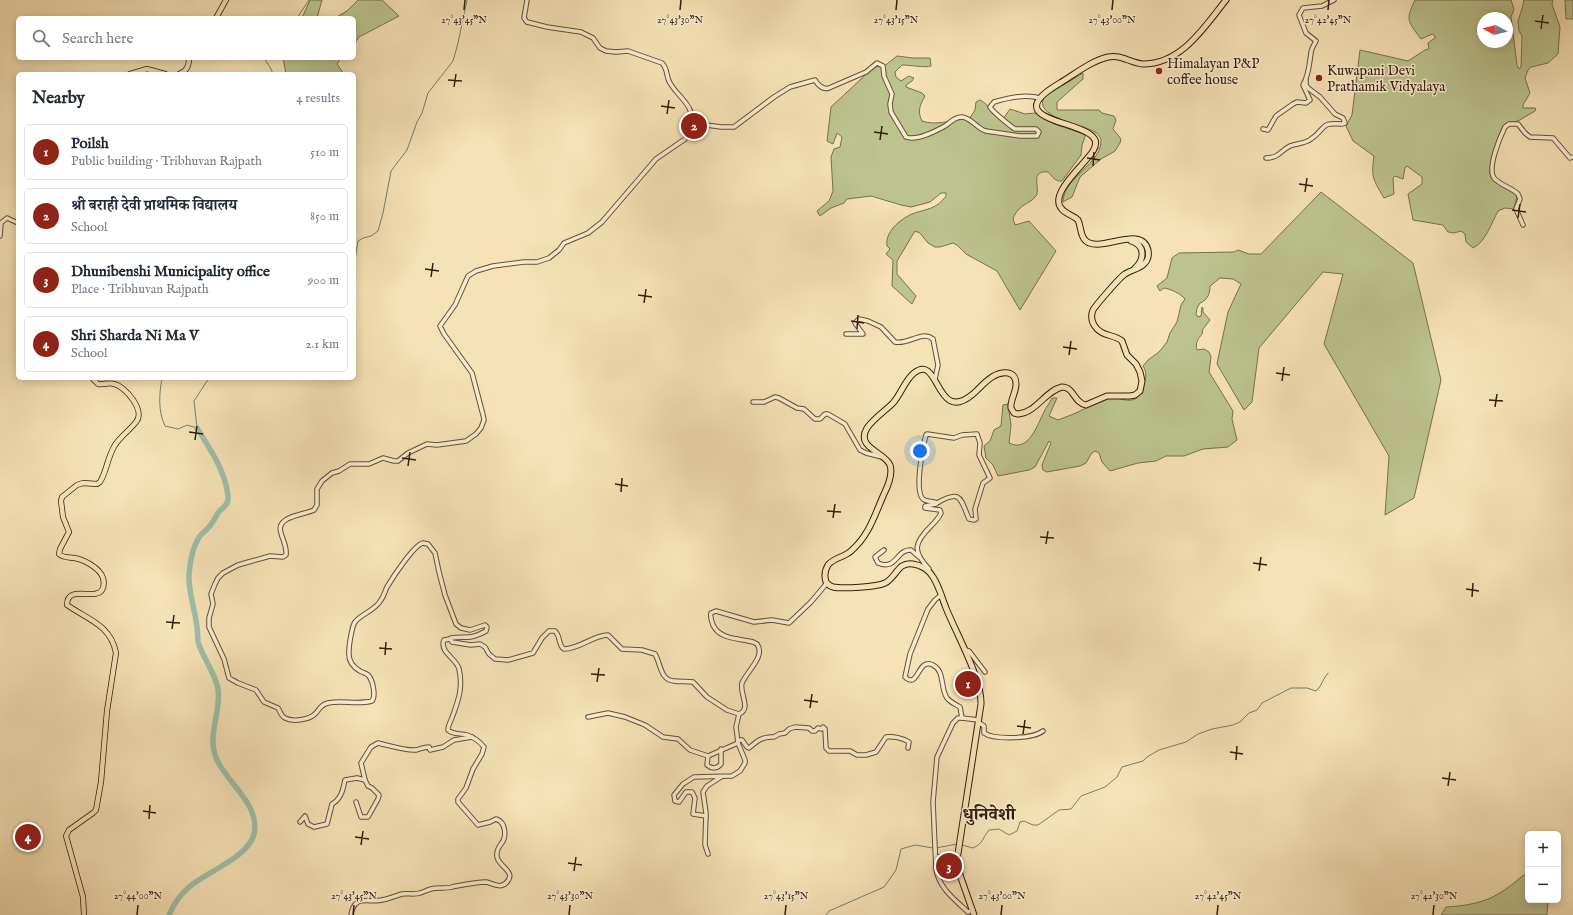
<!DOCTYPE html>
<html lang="en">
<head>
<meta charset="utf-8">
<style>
	:root { --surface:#fff; --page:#f2f2f3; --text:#1f2937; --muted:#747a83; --line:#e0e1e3; --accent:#8f2418 }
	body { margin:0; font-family:"IM FELL English","Noto Serif Devanagari",serif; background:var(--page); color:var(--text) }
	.controls { position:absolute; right:12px; bottom:12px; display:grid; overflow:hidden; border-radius:6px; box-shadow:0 2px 10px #0003 }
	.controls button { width:36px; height:36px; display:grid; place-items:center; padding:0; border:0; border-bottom:1px solid var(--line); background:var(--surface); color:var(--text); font:20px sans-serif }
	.compass { position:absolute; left:1477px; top:12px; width:36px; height:36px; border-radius:50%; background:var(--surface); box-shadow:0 2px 10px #0003; rotate:277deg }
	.you { position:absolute; left:920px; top:451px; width:14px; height:14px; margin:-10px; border:3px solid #fff; border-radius:50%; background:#1a73e8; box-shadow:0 0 0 6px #1a73e833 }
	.badge { display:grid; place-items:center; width:26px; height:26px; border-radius:50%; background:var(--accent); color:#fff; font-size:13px; font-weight:700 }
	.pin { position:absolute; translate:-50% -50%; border:2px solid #fff; box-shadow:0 1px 4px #0006 }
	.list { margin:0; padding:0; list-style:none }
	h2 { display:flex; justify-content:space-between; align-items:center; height:52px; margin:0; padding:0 16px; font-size:17px }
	h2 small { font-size:13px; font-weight:400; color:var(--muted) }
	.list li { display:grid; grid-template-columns:26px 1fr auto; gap:12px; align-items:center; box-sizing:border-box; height:56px; margin:0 8px 8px; padding:0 8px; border:1px solid var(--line); border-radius:6px }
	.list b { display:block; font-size:15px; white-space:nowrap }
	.list p { margin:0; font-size:13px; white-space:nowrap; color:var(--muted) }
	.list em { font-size:13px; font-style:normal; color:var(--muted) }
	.icon { flex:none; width:22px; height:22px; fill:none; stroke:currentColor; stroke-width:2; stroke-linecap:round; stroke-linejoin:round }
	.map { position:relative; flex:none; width:1573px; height:915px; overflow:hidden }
	.search { position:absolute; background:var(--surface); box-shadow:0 2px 10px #0003; left:16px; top:16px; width:340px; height:44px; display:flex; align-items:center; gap:10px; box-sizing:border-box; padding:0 14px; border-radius:6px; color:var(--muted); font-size:15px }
	.panel { position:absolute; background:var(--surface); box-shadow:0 2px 10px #0003; left:16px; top:72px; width:340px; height:308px; border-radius:6px }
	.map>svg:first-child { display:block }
</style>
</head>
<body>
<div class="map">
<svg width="1573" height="915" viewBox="0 0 1573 915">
	<rect width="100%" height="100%" fill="#f6e2b6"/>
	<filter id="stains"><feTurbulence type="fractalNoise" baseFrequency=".005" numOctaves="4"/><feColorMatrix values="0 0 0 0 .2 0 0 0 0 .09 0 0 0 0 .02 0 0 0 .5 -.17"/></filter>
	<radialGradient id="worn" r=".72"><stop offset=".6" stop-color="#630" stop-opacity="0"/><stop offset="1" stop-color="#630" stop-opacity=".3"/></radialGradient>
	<g fill="#bcc38e" stroke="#78704d" fill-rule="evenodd">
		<path d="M 310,0 L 322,0 L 317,18 L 302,18 Z"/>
		<path d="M 358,0 L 382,0 L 399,16 L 359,37 L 354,44 L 354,18 L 335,18 L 347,11 Z"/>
		<path d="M 1415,0 L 1511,0 L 1514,9 L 1511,17 L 1517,65 L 1519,69 L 1521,67 L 1522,36 L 1519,31 L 1518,21 L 1522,9 L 1524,0 L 1553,0 L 1552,4 L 1560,27 L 1558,54 L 1548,63 L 1531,67 L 1528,70 L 1525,78 L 1530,93 L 1523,105 L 1523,108 L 1535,108 L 1536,109 L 1535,111 L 1518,121 L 1509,123 L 1503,127 L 1491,165 L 1490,173 L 1492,179 L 1516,194 C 1518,200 1514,204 1514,209 L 1505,208 L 1498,211 C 1492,222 1485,243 1473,248 L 1466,242 L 1465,234 L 1461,231 L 1454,233 L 1448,232 L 1443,225 L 1413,220 L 1408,194 L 1422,184 L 1422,177 L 1407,166 L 1405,168 L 1403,179 L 1395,176 L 1393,178 L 1394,194 L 1384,198 C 1373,179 1371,178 1374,156 L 1353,141 L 1346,126 L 1352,115 L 1360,50 L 1408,61 L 1425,50 L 1429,49 L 1428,43 L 1435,38 L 1435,36 L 1432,34 L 1421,39 C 1408,21 1405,21 1415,0 ZM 1483,18 L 1507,18 L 1507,42 L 1483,42 Z"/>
		<path d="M 1565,0 L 1573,0 L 1573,19 L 1566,19 Z"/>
		<path d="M 897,56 L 913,58 L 930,58 L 931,66 C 926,68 910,65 902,65 L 895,72 L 896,77 L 901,81 L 909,76 L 914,78 L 912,81 L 906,85 L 906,87 L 922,93 L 925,96 C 920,105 917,111 922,121 C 936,126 951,120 966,119 L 968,121 L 975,110 L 976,102 L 980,100 C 991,106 990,112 1003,119 L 1010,109 L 1025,114 L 1035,113 L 1054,124 L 1084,134 L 1085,137 L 1082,145 L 1081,155 L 1062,181 C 1055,182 1052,176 1048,172 C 1029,170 1041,188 1036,196 C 1032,202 1023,204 1018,210 C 1016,212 1015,215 1013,218 L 1015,225 L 1029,221 L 1056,251 L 1020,310 L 997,271 L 966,254 L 957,245 L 953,243 L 940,247 L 935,247 L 928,243 L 920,233 L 915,231 L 897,261 L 897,274 L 916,296 L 912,304 L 892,286 L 893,260 L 886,254 L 890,249 L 887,246 C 885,232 899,220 912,214 C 925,209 936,210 946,196 L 946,193 L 941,193 L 930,202 L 911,207 L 901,205 L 871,196 L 847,199 L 844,203 L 831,208 L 820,216 L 817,211 L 829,201 L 833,191 L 831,157 L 834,149 L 840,147 L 842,137 L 837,133 L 833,144 L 827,141 L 831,107 L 875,66 L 880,66 L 882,68 Z"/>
		<path d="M 283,58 L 341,58 L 337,64 L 344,74 L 286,74 Z"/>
		<path d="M 1083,73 L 1083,79 L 1057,102 L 1057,110 L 1099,110 L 1102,113 L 1114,116 L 1116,120 L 1113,129 L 1121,139 L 1120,143 L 1115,151 L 1101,159 L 1080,177 L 1072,197 L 1063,202 C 1063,177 1103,164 1101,139 C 1099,136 1098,133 1095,132 C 1085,125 1030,117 1045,96 Z"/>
		<path d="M 1321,192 L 1413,263 L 1441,380 L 1414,498 L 1385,515 L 1389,456 L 1324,344 L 1343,274 L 1323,272 L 1259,348 L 1252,402 L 1244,410 L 1217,364 L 1228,312 L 1241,284 L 1233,279 L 1220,278 L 1210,286 C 1210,293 1208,300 1200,303 L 1197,308 L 1196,314 L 1198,317 L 1201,316 L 1202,307 L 1203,308 L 1203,312 L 1210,320 L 1203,329 L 1202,334 C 1198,339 1195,343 1197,350 L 1204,349 L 1209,352 L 1211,357 L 1209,372 L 1233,411 L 1232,419 L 1237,440 L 1228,447 L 1203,449 L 1184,456 L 1166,456 L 1156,461 L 1138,463 L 1110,471 L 1102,462 L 1099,453 L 1095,451 L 1091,454 L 1086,463 L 1080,466 L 1047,472 L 1043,470 L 1042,465 L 1051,443 L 1049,441 L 1035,467 L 1029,470 L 998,476 L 993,465 L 986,458 L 984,446 L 990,441 L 994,430 L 1001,426 L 1003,405 L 1008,404 L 1011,425 L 1009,443 C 1029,453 1037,425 1044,412 C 1046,407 1050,403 1052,398 L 1057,398 L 1049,416 L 1058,420 C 1065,417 1072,415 1078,412 C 1087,408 1095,402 1103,399 C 1121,393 1136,413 1144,384 C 1146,378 1147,372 1143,366 L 1148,360 L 1159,352 L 1167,342 L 1170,333 L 1177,322 L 1181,305 L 1185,299 C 1181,294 1171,289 1164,288 L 1160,291 L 1157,286 L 1167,278 L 1172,258 L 1179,253 L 1234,252 L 1238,250 L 1249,254 L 1261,254 Z"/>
		<path d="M 1528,872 L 1528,900 L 1548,900 L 1547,915 L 1441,915 L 1446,907 C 1465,906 1484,903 1500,893 C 1510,887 1518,879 1528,872 Z"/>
	</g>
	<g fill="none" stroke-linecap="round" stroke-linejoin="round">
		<g stroke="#747e6a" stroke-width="1">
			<path d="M 297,18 L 309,0"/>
			<path d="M 264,58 L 271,69 L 273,74"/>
			<path d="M 354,266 L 358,241 L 363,238 L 371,236 L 378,231 L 383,213 L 391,171 L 407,150 L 417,122 L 422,113 L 428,93 L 453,61 L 458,43 L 467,0"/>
			<path d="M 162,378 C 159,395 158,411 165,426 L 178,429 L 187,425 L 197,428 L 194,401 L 209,378"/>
			<path d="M 962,845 L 973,848 C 984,843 982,838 989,830 L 999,829 L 1009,835 L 1017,831 L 1020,822 L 1024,821 L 1033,825 L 1038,825 L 1059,810 L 1071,809 L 1081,796 L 1105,787 L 1117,777 L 1122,767 L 1143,761 L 1147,757 L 1159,750 L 1186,742 L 1198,734 L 1212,729 L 1233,725 L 1240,722 L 1249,713 L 1257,710 L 1262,703 L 1291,688 L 1307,688 L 1316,691 C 1322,686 1323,678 1328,673"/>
			<path d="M 936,848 L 957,844"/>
			<path d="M 826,915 L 829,911 L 884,887 L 896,870 L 901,849 L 915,845 L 933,848"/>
		</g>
		<path stroke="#9ebfa8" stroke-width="5.5" d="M 169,915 C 173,905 179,896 188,888 C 205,872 248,858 254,834 C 262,799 213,776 213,743 C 212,725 221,707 218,689 C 215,673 205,661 199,645 C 197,640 198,633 197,627 C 195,609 188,592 189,574 C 190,563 192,549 198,539 C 200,534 205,532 208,528 C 212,524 215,518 218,513 C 223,507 229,505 228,496 C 225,470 210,449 197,428"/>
		<defs>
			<g id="minor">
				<path d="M 527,0 L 524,18 L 527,22 L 547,27 L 581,32 L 593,38 L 600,48 L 606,51 L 616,52 L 628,51 L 662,63 C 668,69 666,77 670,83 C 678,97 694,105 692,123 L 721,127 L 734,127 L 774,97 L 790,87 L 815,80 C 818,85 822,90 829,88 L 866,72 L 877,63 L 883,66 L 884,76 L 892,94 L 890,104 L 891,112 L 906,137 C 916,141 936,131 945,126 C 951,122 954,117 962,117 C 972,118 977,129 986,131 L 1020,136 L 1037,136 L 1039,132 L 1036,129 L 1015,129 C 1010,126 992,111 990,107 L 994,102 C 1007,98 1026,94 1040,98"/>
				<path d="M 692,123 L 685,139 L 656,159 L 602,222 L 588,233 L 564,243 L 559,250 L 549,258 L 537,262 L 524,262 L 493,266 L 476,271 L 468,276 L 455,305 L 440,326 L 444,334 L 472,373 L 483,415 L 484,420 L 481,428 L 476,434 L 466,441 L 437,445 L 427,444 L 408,453 L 398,461 L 394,461 L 383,458 L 369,464 L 350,464 L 339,471 L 332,473 L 322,481 L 317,489 L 317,505 L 314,510 C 304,515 275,516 281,533 C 283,541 287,546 286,555 L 283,557 L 270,556 L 238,565 L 223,573 L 218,578 L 215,584 L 211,594 L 213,604 L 209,618 L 209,627 L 224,659 L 229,678 L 238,683 L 256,690 L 264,702 L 278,708 C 280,711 281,716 285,718 C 292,722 309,720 315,714 C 320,709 320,705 328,703 C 343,700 357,705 372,701 C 376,696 373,680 368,675 C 366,673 363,673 360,671 C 353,667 348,660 349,651 C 349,645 352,626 355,622 C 362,613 375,611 381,600 C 384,596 385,591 387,587 C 393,577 414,545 423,543 L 428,544 L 435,553 L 439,572 L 445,595 L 456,624 L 461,628 L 470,630 L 485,625 L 487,627 L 486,631 C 470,640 466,636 451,638 L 450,639 L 452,642 L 471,645 L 480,644 L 485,647 L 489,654 L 495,659 L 508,660 L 533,653 L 542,638 L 549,631 L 555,631 C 561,637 558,645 564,649 C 580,649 593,635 608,635 L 622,649 L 642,650 L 655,654 C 661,664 660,680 674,681 C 681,682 687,681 693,682 L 707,697 L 727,710 L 739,714 C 752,709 739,693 742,683 C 747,671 766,656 757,644 L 753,642 C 739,638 720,640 713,625 C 711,620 710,617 711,613 L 716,611 L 754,622 L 772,620 L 789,623 L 811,602 L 827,583"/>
				<path d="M 1263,129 L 1268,130 L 1276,116 L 1293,104 L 1297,102 L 1306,103 L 1310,100 L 1303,85 C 1309,75 1309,65 1311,53 C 1311,49 1314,45 1316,41 L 1306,33 L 1299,15 L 1303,8 L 1322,6 L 1334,0"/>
				<path d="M 1266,158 C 1279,158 1280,151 1290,146 C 1297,143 1305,144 1311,139 C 1327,128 1319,122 1342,124 L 1345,123 L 1343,118 L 1335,114 L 1320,97 L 1308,88 L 1306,85 L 1306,80"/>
				<path d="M 1523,225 L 1516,209 L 1520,199 L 1518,194 C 1512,188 1500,185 1494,178 C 1487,168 1500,137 1505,127 L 1509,124 L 1518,124 L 1525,133 L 1530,137 L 1553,138 L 1570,158 L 1573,157"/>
				<path d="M 0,236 L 1,223 L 7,218 L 18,223"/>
				<path d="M 846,334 L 863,334 L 855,323 L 859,319 L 868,321 L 881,327 L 895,342 C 909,345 921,330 933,339 L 938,365 L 935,379"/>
				<path d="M 753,402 L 764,402 L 775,397 L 779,398 L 797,408 L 804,409 L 815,419 L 820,419 L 825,414 L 828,414 L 845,424 L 860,450 L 866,453 L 882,457"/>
				<path d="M 937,503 C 934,501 926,502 923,499 C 914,491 923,446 926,435 L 927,434 L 954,438 L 962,435 L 977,434 L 980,443 L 979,455 L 990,478 L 983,483 L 975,509 L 976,519 L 974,520 L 969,519 C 960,498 961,489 937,503"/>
				<path d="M 884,550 L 875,557 L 878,563 C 897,571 896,549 911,550 L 919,557"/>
				<path d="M 929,569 C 912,551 914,543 931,526 C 936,521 939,518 941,513 L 940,510 L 925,508 L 925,506 L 936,504"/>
				<path d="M 941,595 L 935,600 L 928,609 L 910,654 L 905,677 C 919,690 917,657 933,665 C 945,671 940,688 947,698 C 950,702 955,704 960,707 L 962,718 L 978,720"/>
				<path d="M 964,649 L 969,651 L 985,672"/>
				<path d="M 588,717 L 608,713 L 625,717 L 645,725 L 663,737 L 678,739 L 690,750 L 708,756 L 738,743"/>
				<path d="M 962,718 L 958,718 L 953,723 L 937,757 L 933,802 L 936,869 C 939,888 954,899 968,912 L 973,910"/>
				<path d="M 978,722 L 984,726 L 984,733 C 994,740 1033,739 1043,731"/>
				<path d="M 738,740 L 742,740 L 747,747 L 749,748 C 757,741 763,736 774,737 L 779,734 L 785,733 L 789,729 L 795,727 L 809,728 L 812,731 L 815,731 L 818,728 L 822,729 L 823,727 L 825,729 L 826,748 L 829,751 L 850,751 L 857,755 L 866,755 L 876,752 L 886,737 C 893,736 903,738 909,742 L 908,748"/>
				<path d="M 708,756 L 707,765 C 712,769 717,769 721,764 L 721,749"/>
				<path d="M 356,802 L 361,817 L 368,817 L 378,799 L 379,795 L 372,788 L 368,786 L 365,780 L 361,763 L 371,747 L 378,743 C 387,745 407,751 416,750 C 420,749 424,747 429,747 L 430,750 L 443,747 L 454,740 L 472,737"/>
				<path d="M 706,816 L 693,814 L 695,798 L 692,792 L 686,792 L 679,802 L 675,801 L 674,795 L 683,784 L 694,777 L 732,776 L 740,771 L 745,763 L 745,760 L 738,743 L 736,727 L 739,714"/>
				<path d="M 300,822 L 305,816 L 308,824 L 314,827 L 327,824 L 332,804 C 341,799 343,790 345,780 L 357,778 L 365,780"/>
				<path d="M 708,854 L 705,845 L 706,813 L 703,792 L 707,786 L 721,777"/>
				<path d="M 937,857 L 957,855"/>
				<path d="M 351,915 C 352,910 353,905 358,902 C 362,899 375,902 382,900 C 389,899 395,896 402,894 C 408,893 414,895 420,893 C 424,892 427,890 431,889 C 438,887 446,889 452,887 C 463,885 475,882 486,882 C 492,883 500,889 506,883 C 521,868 485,866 501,844 C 507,837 506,822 496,819 L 490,822 L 478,825 L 458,802 L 458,799 L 466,788 L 473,769 L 482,754 L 484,747 C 480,742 473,737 467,735 C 461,733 453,735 448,730 C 448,725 451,721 453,715 C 459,699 463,686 459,669 C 457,659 439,652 444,640 L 450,639"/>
			</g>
			<g id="major">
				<path d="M 216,18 L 226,0"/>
				<path d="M 130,74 L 147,69 L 165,74"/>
				<path d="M 179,74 C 187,71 189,66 189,58"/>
				<path d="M 84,915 L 83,897 L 66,836 L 69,830 L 93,813 L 96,810 L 101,782 L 107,711 L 116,653 C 111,625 87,619 67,605 C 67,584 95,601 102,590 C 104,587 104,582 103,578 C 100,568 83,559 74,558 C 68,557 63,558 59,554 L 60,549 L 69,532 L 63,517 L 61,501 L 62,497 L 77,485 L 83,483 L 97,484 L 100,482 C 107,471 107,458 115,445 C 121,436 130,430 136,422 C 146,411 125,386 114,384 C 109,382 104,385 98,384 L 92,378"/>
			</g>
			<g id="highway">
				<path d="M 1131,241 C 1145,245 1145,259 1135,268"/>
				<path d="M 974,915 L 960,875 L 957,860 L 981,704 C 982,679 956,633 946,608 C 942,598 939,586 933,577 C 929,570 921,565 913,564 C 898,561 896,578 885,583 C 877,587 842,589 833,587 C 830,586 828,585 826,582 C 824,576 825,570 828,565 C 833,558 845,557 851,551 C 869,536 875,514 884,494 C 888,486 893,474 890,465 C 885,452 855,448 867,428 C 874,418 885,411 893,403 C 901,394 905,380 914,373 C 940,352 935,426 973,394 C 983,385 993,371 1008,373 C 1014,374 1016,379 1016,384 C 1016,393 1010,400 1011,408 L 1014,413 L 1018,414 C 1036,413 1045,391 1062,387 C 1074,387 1074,403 1086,405 L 1107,396 L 1130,396 L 1135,395 L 1140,391 L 1142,381 L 1140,372 L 1136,364 L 1127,355 L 1122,341 C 1114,334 1101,337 1094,325 C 1091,320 1091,315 1093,310 C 1096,305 1120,277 1125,274 C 1131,270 1139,269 1144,264 C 1148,261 1149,255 1148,250 C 1142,223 1098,255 1085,240 C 1080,235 1081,226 1078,220 C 1073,215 1065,214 1061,208 C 1049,193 1086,163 1093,151 C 1096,146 1097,141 1093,137 C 1079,120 997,120 1060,83 C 1075,74 1091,61 1108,57 C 1121,54 1130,63 1143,64 C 1182,64 1205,26 1226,0"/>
			</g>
		</defs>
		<use href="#minor" stroke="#654e36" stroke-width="5.5"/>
		<use href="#major" stroke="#351c0c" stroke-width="6"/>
		<use href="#highway" stroke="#351c0c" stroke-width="7"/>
		<use href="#minor" stroke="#f9ecd0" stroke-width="3.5"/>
		<use href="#major" stroke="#f6e2b6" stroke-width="4.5"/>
		<use href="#highway" stroke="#f6e2b6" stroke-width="5"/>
	</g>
	<path fill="none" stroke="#351c0c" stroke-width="1.5" d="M 464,10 L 465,0M 680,10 L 681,0M 896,10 L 897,0M 1112,10 L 1113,0M 1328,10 L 1329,0M 1535,21 L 1549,23M 1541,29 L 1543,15M 448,80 L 462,81M 454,87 L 456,74M 661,106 L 675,108M 667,114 L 669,100M 874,132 L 888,134M 880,140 L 882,126M 1087,158 L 1100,160M 1093,166 L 1094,152M 1299,184 L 1313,186M 1305,192 L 1307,178M 1512,210 L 1526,212M 1518,218 L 1520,204M 425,269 L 439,271M 431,277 L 433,263M 638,295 L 652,297M 644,303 L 646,289M 851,321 L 864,323M 857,329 L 858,315M 1063,347 L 1077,349M 1069,355 L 1071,341M 1276,373 L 1290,375M 1282,381 L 1284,367M 1489,400 L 1503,401M 1495,407 L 1497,394M 189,432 L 203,434M 195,440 L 197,426M 402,458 L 416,460M 408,466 L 410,452M 615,484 L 628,486M 621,492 L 622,478M 827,511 L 841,512M 833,518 L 835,504M 1040,537 L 1054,538M 1046,544 L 1048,531M 1253,563 L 1267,565M 1259,571 L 1261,557M 1466,589 L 1479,591M 1472,597 L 1473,583M 166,622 L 180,623M 172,629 L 174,615M 379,648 L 392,649M 385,655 L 386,642M 591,674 L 605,675M 597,682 L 599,668M 804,700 L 818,702M 810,708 L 812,694M 1017,726 L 1031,728M 1023,734 L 1025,720M 1230,752 L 1243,754M 1236,760 L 1237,746M 1442,778 L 1456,780M 1448,786 L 1450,772M 143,811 L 156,813M 149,819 L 150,805M 355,837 L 369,839M 361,845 L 363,831M 568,863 L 582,865M 574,871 L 576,857M 137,915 L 138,905M 353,915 L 354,905M 569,915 L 570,905M 785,915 L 786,905M 1001,915 L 1002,905M 1217,915 L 1218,905M 1433,915 L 1434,905"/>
	<g fill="#8f2418" stroke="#f9ecd0" stroke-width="1.5">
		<circle cx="1159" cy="71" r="4"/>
		<circle cx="1319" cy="78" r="4"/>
	</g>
	<g text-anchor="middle" stroke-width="3" stroke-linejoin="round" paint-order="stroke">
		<g font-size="14" fill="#351c0c" stroke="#f9ecd0" text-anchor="start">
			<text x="1167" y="68">Himalayan P&amp;P<tspan x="1167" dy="16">coffee house</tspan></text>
			<text x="1327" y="75">Kuwapani Devi<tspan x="1327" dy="16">Prathamik Vidyalaya</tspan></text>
		</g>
		<g font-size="18" font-weight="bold" fill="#351c0c" stroke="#f9ecd0">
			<text x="989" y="820">धुनिवेशी</text>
		</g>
	</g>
	<g font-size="10" text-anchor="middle" fill="#351c0c" stroke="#f9ecd0" stroke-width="3" stroke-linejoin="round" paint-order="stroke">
		<text x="680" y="23">27°43'30"N</text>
		<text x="1112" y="23">27°43'00"N</text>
		<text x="1328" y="23">27°42'45"N</text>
		<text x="464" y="23">27°43'45"N</text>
		<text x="896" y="23">27°43'15"N</text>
		<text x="138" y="899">27°44'00"N</text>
		<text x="354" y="899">27°43'45"N</text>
		<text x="570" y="899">27°43'30"N</text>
		<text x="786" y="899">27°43'15"N</text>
		<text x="1002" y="899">27°43'00"N</text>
		<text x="1218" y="899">27°42'45"N</text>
		<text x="1434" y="899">27°42'30"N</text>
	</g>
	<rect width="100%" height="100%" filter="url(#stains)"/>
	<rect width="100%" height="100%" fill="url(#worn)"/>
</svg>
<div class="controls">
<button>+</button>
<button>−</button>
</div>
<svg class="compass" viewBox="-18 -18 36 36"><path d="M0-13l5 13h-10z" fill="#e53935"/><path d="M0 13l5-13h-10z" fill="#747a83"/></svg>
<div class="you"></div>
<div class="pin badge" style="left:968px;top:684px">1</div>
<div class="pin badge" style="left:694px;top:126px">2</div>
<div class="pin badge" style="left:949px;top:866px">3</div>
<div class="pin badge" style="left:28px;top:837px">4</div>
<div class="search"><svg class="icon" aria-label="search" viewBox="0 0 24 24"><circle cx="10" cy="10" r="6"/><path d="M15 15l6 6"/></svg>Search here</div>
<section class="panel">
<h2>Nearby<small>4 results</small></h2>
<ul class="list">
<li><span class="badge">1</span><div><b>Poilsh</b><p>Public building · Tribhuvan Rajpath</p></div><em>510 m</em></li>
<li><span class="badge">2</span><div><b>श्री बराही देवी प्राथमिक विद्यालय</b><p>School</p></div><em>850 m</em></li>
<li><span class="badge">3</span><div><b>Dhunibenshi Municipality office</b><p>Place · Tribhuvan Rajpath</p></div><em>900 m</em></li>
<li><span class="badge">4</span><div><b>Shri Sharda Ni Ma V</b><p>School</p></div><em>2.1 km</em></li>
</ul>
</section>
</div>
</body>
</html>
